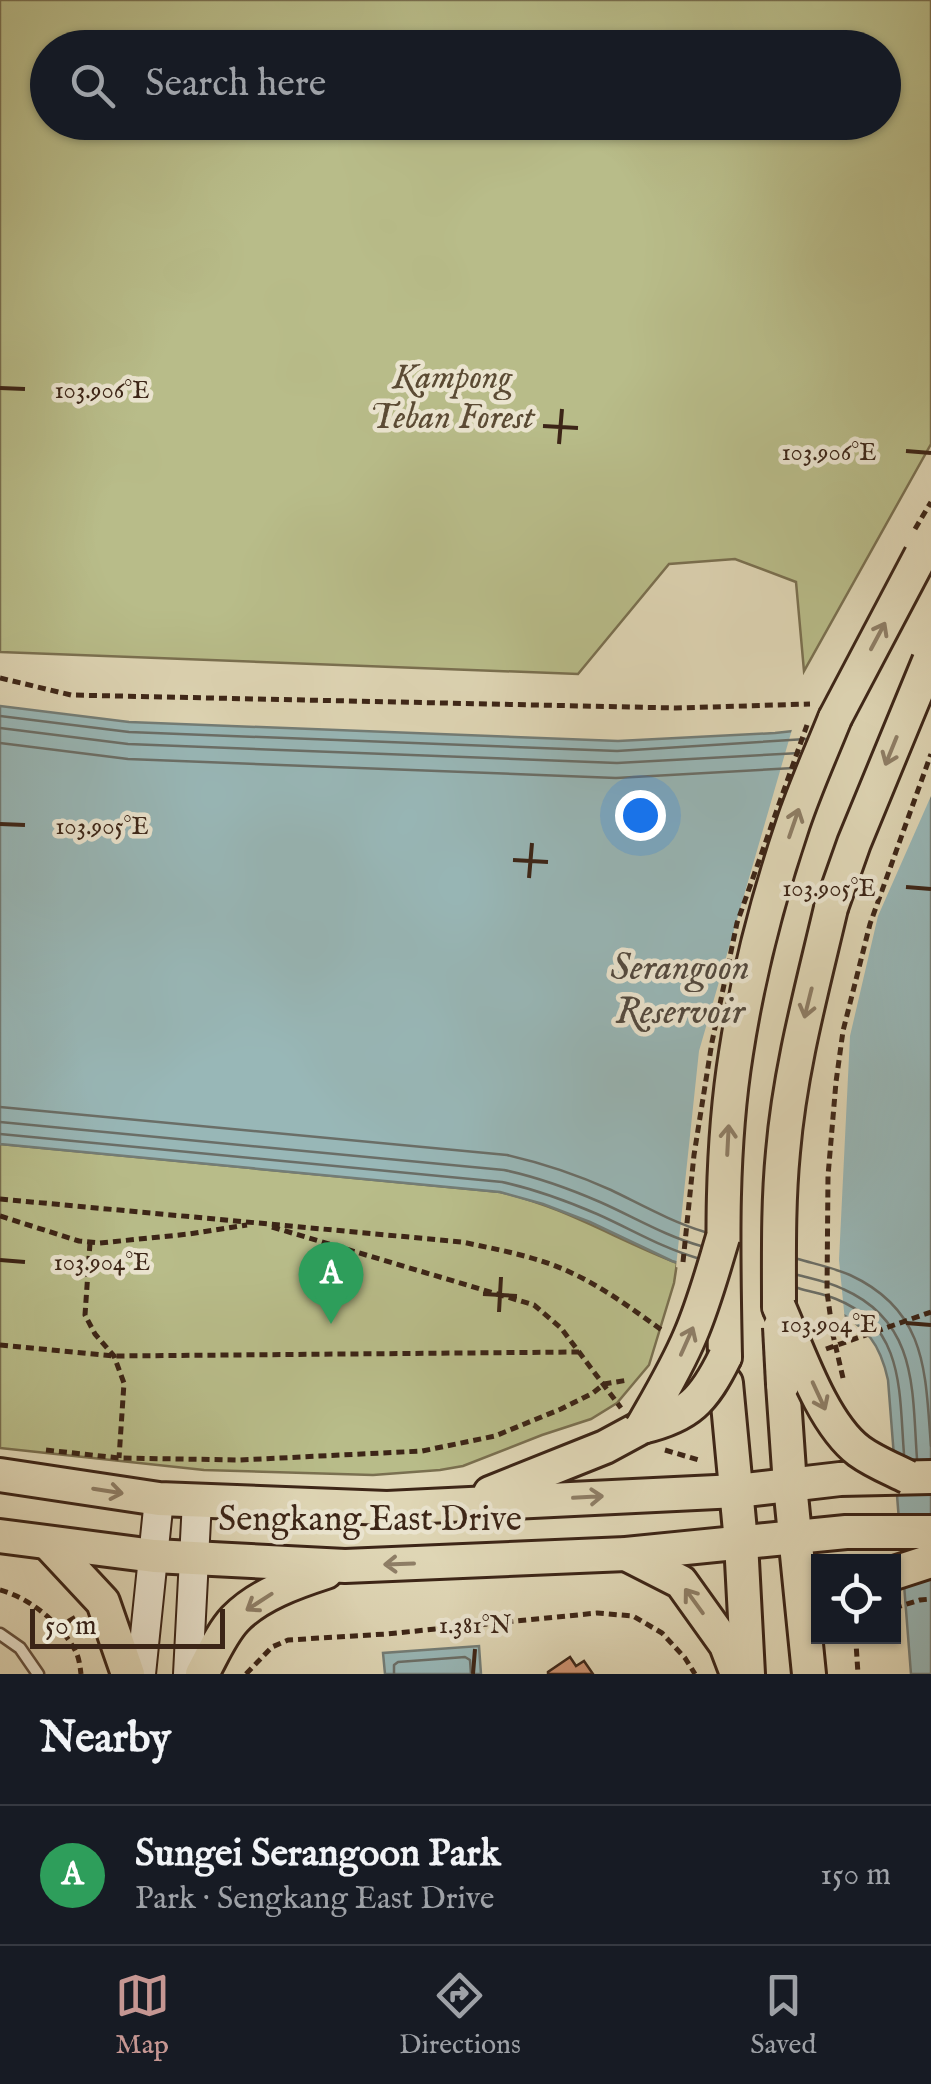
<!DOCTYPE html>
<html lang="en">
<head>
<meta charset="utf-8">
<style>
	:root { --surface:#171b24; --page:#20242c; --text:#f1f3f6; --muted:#9ea1a6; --line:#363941; --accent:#c59692 }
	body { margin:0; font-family:"IM FELL English",serif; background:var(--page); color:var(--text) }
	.controls { position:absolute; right:30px; bottom:30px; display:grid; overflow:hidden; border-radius:0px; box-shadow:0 2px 8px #0004 }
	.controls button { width:90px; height:90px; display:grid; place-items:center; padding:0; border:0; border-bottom:2px solid var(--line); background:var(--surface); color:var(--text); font:50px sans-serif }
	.scale { position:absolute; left:30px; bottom:25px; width:195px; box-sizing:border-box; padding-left:10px; border:5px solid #3c2517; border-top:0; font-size:28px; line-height:35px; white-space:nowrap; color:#3c2517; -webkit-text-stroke:8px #eae4cf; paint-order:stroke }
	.you { position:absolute; left:640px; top:815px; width:35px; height:35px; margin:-25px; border:8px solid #fff; border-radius:50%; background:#1a73e8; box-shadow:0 0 0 15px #1a73e833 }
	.badge { display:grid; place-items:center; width:65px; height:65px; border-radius:50%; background:var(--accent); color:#fff; font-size:32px; font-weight:700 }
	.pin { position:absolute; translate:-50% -82px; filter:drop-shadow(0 2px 5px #0008) }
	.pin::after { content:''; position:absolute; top:52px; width:35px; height:30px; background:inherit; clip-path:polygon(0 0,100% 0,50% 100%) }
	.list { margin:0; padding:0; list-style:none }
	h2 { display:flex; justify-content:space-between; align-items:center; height:130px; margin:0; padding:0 40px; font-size:42px }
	h2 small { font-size:32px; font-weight:400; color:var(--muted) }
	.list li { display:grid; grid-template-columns:65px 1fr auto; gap:30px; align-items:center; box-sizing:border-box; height:140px; padding:0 40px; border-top:2px solid var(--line) }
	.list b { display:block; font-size:38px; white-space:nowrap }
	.list p { margin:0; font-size:32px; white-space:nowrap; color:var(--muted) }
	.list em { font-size:32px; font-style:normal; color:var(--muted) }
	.icon { flex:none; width:55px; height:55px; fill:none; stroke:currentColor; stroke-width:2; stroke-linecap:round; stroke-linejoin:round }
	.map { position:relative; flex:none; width:931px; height:1674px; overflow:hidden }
	.search { position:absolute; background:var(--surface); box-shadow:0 2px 8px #0004; left:30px; right:30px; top:30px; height:110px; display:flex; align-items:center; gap:25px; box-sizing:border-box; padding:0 35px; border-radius:55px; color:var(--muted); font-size:38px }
	.sheet { height:270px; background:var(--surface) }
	nav { display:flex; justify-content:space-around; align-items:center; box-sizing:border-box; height:140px; border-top:2px solid var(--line); background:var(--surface); font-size:28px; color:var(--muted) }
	nav a { display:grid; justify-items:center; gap:5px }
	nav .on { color:var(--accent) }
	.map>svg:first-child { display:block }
</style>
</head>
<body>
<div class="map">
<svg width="931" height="1674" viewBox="0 0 931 1674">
	<rect width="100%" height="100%" fill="#dfd6b5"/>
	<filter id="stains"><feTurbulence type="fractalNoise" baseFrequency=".002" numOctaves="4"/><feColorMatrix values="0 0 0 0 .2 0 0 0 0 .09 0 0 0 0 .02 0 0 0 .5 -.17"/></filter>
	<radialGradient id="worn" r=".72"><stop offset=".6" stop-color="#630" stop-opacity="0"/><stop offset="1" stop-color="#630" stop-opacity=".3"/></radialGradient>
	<g fill="#b8bc89" stroke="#7a7050" stroke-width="2.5" fill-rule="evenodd">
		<path d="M 0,0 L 931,0 L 931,444 L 804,671 L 796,582 L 735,559 L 669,564 L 578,674 L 0,652 ZM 48,48 L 884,48 L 884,122 L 48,122 Z"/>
		<path d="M 0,1144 L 500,1192 C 563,1206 617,1240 677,1263 L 674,1283 L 649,1365 L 617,1403 L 591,1419 L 542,1435 L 463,1466 L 440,1470 L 373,1475 L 204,1470 L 0,1448 Z"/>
	</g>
	<g fill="#98b7b7" stroke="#737d77" stroke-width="2.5">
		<path d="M 0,706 L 129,722 L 618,741 L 775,733 L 931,716 L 931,1674 L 911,1674 L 888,1380 C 880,1343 867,1328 834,1309 L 672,1261 L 590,1222 L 543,1204 L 500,1192 L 0,1144 Z"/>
		<path d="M 479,1646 L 481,1674 L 385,1674 L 383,1653 Z"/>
	</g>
	<path fill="#dfd6b5" d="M 931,711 L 931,796 L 878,916 L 850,1036 L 839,1260 L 845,1321 L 832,1314 L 676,1267 L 699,1051 L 793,726 Z"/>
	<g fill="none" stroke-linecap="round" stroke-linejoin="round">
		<g stroke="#6a6e67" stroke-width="2.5">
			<path d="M 0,716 L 129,732 L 617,751 L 806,739"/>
			<path d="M 0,728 L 128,744 L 617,763 L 800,753"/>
			<path d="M 0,743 L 128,759 L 616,778 L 794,768"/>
			<path d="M 0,1107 L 507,1155 C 542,1163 578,1175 611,1190 C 642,1205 672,1222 705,1232"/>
			<path d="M 0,1122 L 504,1170 C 537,1177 570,1189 600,1202 C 634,1217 665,1236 701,1246"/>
			<path d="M 0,1134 L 502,1182 C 534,1189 567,1201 597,1214 C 631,1229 662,1248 697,1258"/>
			<path d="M 798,1259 C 815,1264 834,1268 850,1275 C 928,1311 925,1373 931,1446"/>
			<path d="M 798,1275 C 813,1279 829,1282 843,1289 C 918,1322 912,1390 917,1459"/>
			<path d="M 798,1288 C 810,1292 824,1294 836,1299 C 905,1326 899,1393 904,1454"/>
			<path d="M 394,1674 L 394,1665 L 398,1662 L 465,1657 L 470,1660 L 471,1674"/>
		</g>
	</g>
	<path fill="#cd9170" stroke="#3c2517" stroke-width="2.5" d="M 570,1657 L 576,1666 L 584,1661 L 593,1674 L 548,1674 L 548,1672 Z"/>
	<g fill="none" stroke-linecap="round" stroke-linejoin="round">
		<defs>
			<path id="service" d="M 0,1634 L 20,1648 L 38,1674"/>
			<g id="secondary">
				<path d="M 141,1674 L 159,1499"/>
				<path d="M 188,1674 L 197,1501"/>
			</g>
			<g id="primary">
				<path d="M 779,1307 C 779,1255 778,1204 783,1152 C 790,1069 812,989 831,908"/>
				<path d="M 725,1357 C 723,1256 720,1153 736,1053 C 748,975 768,898 793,824 C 805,788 821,753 835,718"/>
				<path d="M 726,1383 L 741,1542 L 748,1674"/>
				<path d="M 783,1384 L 790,1485 L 809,1674"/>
				<path d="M 0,1475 L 159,1499 L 387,1508 L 737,1491 L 840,1479 L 931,1477"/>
				<path d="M 490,1493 L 605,1447 L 642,1427"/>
				<path d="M 0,1536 L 154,1556 L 345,1566 L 626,1554 L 846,1532 L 931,1532"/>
				<path d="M 48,1543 L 103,1602 L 128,1674"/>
				<path d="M 626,1554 L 681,1582 L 726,1645 L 737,1674"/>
				<path d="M 894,1573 L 931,1561"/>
				<path d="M 202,1674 C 212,1656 221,1634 235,1619 C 258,1595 295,1582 326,1572"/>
			</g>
		</defs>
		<use href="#service" stroke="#65513e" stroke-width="15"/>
		<use href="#secondary" stroke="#3c2517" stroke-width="32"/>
		<use href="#primary" stroke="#3c2517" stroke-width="38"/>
		<g stroke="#3c2517" stroke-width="5" stroke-dasharray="8 5" stroke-linecap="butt">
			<path d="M 915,529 L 931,502"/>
			<path d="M 0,678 L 71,695 L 676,708 L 810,704"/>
			<path d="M 0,1199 L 462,1242 C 500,1250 540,1257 576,1275 C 607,1290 635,1311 663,1331"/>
			<path d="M 0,1216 L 79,1241 L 100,1243 L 189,1234 L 247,1225"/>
			<path d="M 272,1227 L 534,1305 L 561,1328 L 621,1408"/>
			<path d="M 90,1243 L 85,1315 L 95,1334 L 114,1356 L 124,1383 L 119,1458"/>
			<path d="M 0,1345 L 114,1356 L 579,1352"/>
			<path d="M 826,1349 L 931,1312"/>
			<path d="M 46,1450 L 119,1458 L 240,1460 L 422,1451 L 495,1436 L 561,1409 L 593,1393 L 604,1384 L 628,1380"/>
			<path d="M 665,1450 L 702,1461"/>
			<path d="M 0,1590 C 30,1598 60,1623 75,1650 C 79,1657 80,1666 81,1674"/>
			<path d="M 894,1608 L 920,1600 L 931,1599"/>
			<path d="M 57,1628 L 76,1617"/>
			<path d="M 858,1636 L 856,1643 L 858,1674"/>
			<path d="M 246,1674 L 272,1647 L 288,1640 L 386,1634 L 597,1613 L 633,1616 L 662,1633 L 685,1658 L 695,1674"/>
		</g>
		<use href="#service" stroke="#eae4cf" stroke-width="10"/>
		<use href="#secondary" stroke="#eae4cf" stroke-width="28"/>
		<use href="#primary" stroke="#dfd6b5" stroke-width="32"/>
		<defs>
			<g id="primary-bridge">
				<path d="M 835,718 L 921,555"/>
				<path d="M 831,908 L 854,843 L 929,661"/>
				<path d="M 779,1307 C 798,1350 822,1423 859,1451 C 874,1462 892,1469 908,1477"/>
				<path d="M 780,1327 L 783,1384"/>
				<path d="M 642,1427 C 659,1397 677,1367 690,1336 C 704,1304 713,1270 723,1237"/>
				<path d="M 642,1427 C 689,1416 704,1400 725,1357"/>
			</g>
		</defs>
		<use href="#primary-bridge" stroke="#3c2517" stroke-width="38" stroke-linecap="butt"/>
		<g stroke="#3c2517" stroke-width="5" stroke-dasharray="8 5" stroke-linecap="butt">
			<path d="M 683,1262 L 694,1155 L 712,1042 L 737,923 L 807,725"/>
			<path d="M 843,1378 L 833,1335 L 827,1292 L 828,1176 L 836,1082 L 843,1031 L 870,924 L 931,754"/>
		</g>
		<use href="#primary-bridge" stroke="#dfd6b5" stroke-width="32"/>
	</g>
	<defs><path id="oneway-shaft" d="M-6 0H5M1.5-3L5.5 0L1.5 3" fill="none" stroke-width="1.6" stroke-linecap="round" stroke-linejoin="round" transform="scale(2.5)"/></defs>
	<g stroke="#8e7e66">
		<use href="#oneway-shaft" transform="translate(878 636) rotate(-62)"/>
		<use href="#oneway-shaft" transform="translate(891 751) rotate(112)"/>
		<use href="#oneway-shaft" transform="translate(794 823) rotate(-71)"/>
		<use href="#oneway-shaft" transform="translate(808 1003) rotate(104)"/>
		<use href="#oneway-shaft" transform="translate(728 1140) rotate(-87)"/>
		<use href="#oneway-shaft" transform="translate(687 1341) rotate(-66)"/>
		<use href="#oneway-shaft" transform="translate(819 1396) rotate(65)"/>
		<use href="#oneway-shaft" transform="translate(108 1491) rotate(9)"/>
		<use href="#oneway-shaft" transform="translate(588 1497) rotate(-3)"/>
		<use href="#oneway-shaft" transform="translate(399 1564) rotate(178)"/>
		<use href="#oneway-shaft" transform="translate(694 1601) rotate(-126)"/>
		<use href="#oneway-shaft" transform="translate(259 1602) rotate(147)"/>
	</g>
	<path fill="none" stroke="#3c2517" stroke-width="4" d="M 0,388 L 25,389M 543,426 L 578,428M 559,444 L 562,409M 906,451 L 931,453M 0,824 L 25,825M 513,860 L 548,862M 529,878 L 532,843M 906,887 L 931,889M 0,1260 L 25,1262M 483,1294 L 517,1296M 499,1312 L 501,1277M 906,1323 L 931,1325M 473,1674 L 475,1649"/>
	<g text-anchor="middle" stroke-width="9" stroke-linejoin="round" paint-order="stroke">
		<g font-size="35" font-style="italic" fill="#5b4b34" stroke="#eae4cf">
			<text x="452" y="388">Kampong<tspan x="452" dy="40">Teban Forest</tspan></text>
		</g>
		<g font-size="35" fill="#3c2517" stroke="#eae4cf">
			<text x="370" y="1530">Sengkang East Drive</text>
		</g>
		<g font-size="38" font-style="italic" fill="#534a3f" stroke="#eae4cf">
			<text x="680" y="979">Serangoon<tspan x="680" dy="44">Reservoir</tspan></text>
		</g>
	</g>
	<g font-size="25" text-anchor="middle" fill="#3c2517" stroke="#eae4cf" stroke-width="9" stroke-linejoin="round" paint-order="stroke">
		<text x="102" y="398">103.906°E</text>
		<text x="829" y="460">103.906°E</text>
		<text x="102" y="834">103.905°E</text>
		<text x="829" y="896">103.905°E</text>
		<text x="102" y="1270">103.904°E</text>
		<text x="829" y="1332">103.904°E</text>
		<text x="475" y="1633">1.381°N</text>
	</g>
	<rect width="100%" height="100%" filter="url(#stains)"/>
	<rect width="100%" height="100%" fill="url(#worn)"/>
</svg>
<div class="controls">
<button><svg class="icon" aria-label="locate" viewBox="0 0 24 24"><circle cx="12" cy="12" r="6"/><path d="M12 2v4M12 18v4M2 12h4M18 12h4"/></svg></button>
</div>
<div class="scale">50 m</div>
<div class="you"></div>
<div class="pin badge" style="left:331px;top:1324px;background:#2e9e5b">A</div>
<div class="search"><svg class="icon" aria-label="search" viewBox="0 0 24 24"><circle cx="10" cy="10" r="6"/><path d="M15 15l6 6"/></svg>Search here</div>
</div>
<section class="sheet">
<h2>Nearby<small></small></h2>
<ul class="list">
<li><span class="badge" style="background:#2e9e5b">A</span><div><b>Sungei Serangoon Park</b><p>Park · Sengkang East Drive</p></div><em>150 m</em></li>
</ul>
</section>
<nav>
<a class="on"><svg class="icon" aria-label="map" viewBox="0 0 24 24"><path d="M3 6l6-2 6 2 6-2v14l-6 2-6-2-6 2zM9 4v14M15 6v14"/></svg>Map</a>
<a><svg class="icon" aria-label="directions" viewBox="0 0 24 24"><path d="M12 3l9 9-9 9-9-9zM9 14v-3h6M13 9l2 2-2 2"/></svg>Directions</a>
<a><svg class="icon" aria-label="saved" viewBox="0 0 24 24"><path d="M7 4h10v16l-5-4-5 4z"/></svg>Saved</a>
</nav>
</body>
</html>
